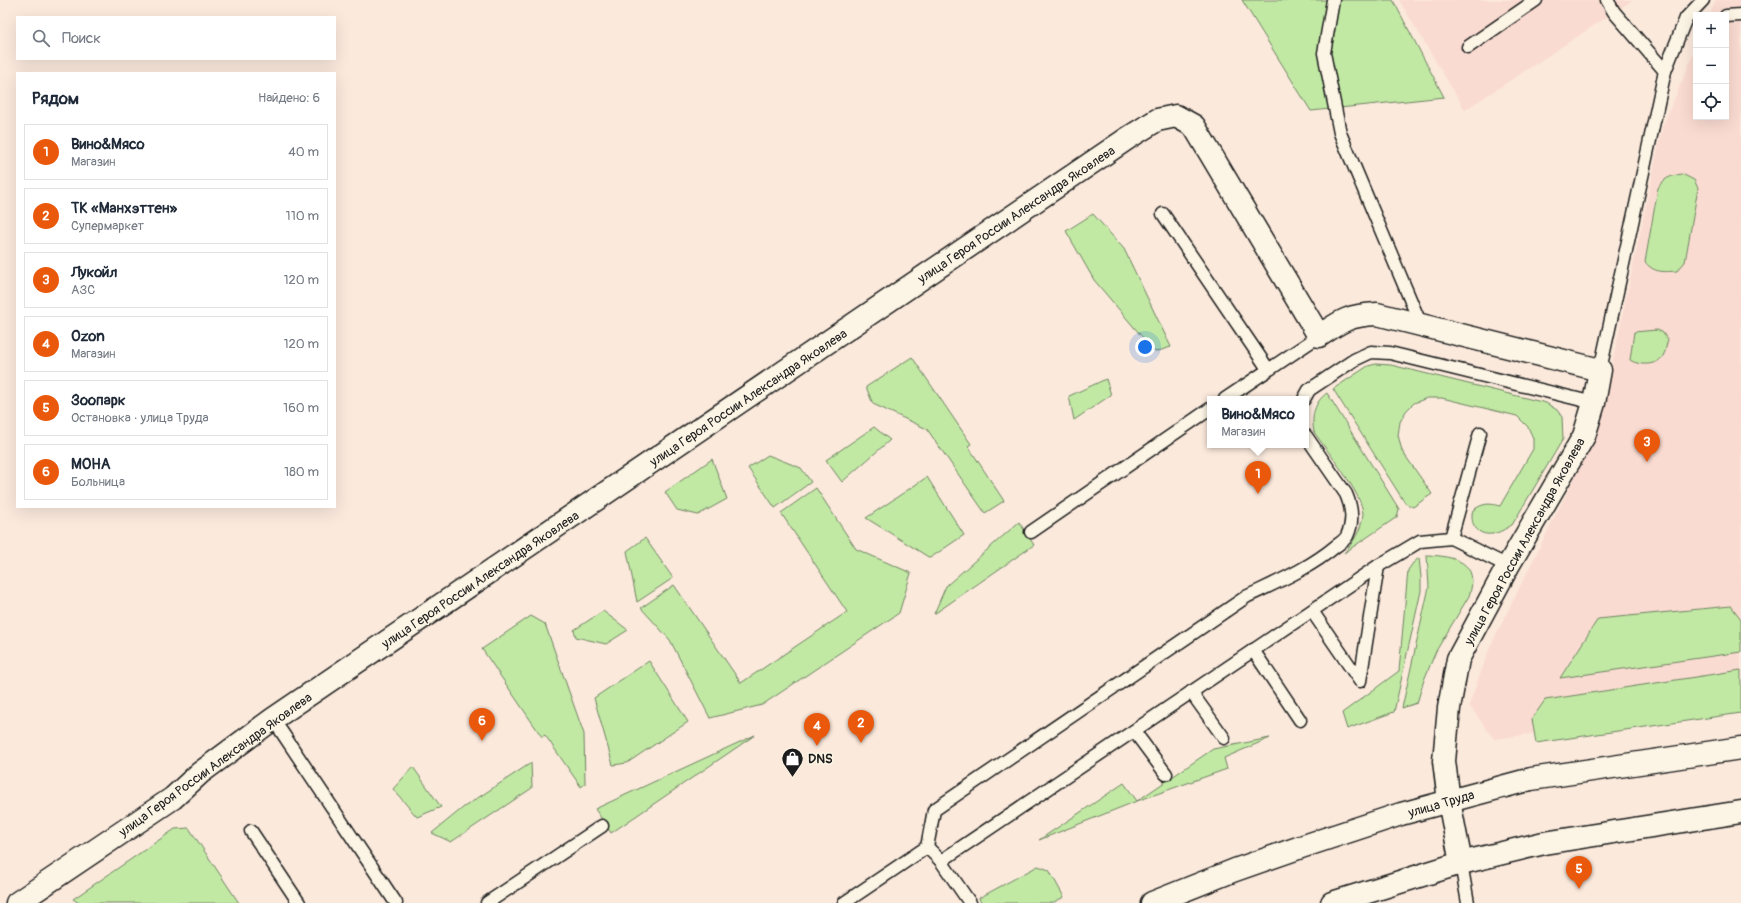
<!DOCTYPE html>
<html lang="ru">
<head>
<meta charset="utf-8">
<style>
	:root { --surface:#fff; --page:#f2f2f3; --text:#1f2937; --muted:#747a83; --line:#e0e1e3; --accent:#ea580c }
	body { margin:0; font-family:Pangolin,sans-serif; background:var(--page); color:var(--text) }
	.controls { position:absolute; right:12px; top:12px; display:grid; overflow:hidden; border-radius:0px; box-shadow:0 4px 16px #0002 }
	.controls button { width:36px; height:36px; display:grid; place-items:center; padding:0; border:0; border-bottom:1px solid var(--line); background:var(--surface); color:var(--text); font:20px sans-serif }
	.you { position:absolute; left:1145px; top:347px; width:14px; height:14px; margin:-10px; border:3px solid #fff; border-radius:50%; background:#1a73e8; box-shadow:0 0 0 6px #1a73e833 }
	.badge { display:grid; place-items:center; width:26px; height:26px; border-radius:50%; background:var(--accent); color:#fff; font-size:13px; font-weight:700 }
	.pin { position:absolute; translate:-50% -33px; filter:drop-shadow(0 1px 2px #0008) }
	.pin::after { content:''; position:absolute; top:21px; width:14px; height:12px; background:inherit; clip-path:polygon(0 0,100% 0,50% 100%) }
	.popup { position:absolute; left:1207px; top:396px; width:102px; height:52px; box-sizing:border-box; display:grid; place-content:center; border-radius:0px; background:var(--surface); filter:drop-shadow(0 1px 3px #0005); font-size:13px; white-space:nowrap; color:var(--muted) }
	.popup b { font-size:15px; color:var(--text) }
	.popup::after { content:''; position:absolute; left:50%; top:100%; margin-left:-8px; border:8px solid transparent; border-top-color:var(--surface) }
	.list { margin:0; padding:0; list-style:none }
	h2 { display:flex; justify-content:space-between; align-items:center; height:52px; margin:0; padding:0 16px; font-size:17px }
	h2 small { font-size:13px; font-weight:400; color:var(--muted) }
	.list li { display:grid; grid-template-columns:26px 1fr auto; gap:12px; align-items:center; box-sizing:border-box; height:56px; margin:0 8px 8px; padding:0 8px; border:1px solid var(--line); border-radius:0px }
	.list b { display:block; font-size:15px; white-space:nowrap }
	.list p { margin:0; font-size:13px; white-space:nowrap; color:var(--muted) }
	.list em { font-size:13px; font-style:normal; color:var(--muted) }
	.icon { flex:none; width:22px; height:22px; fill:none; stroke:currentColor; stroke-width:2; stroke-linecap:round; stroke-linejoin:round }
	.map { position:relative; flex:none; width:1741px; height:903px; overflow:hidden }
	.search { position:absolute; background:var(--surface); box-shadow:0 4px 16px #0002; left:16px; top:16px; width:320px; height:44px; display:flex; align-items:center; gap:10px; box-sizing:border-box; padding:0 14px; border-radius:0px; color:var(--muted); font-size:15px }
	.panel { position:absolute; background:var(--surface); box-shadow:0 4px 16px #0002; left:16px; top:72px; width:320px; height:436px; border-radius:0px }
	.map>svg:first-child { display:block }
</style>
</head>
<body>
<div class="map">
<svg width="1741" height="903" viewBox="0 0 1741 903">
	<rect width="100%" height="100%" fill="#fbe9dc"/>
	<filter id="ink" filterUnits="userSpaceOnUse"><feTurbulence type="fractalNoise" baseFrequency=".025" numOctaves="2"/><feDisplacementMap in="SourceGraphic" scale="8" xChannelSelector="R" yChannelSelector="G"/><feConvolveMatrix kernelMatrix="1 2 1 2 8 2 1 2 1" color-interpolation-filters="sRGB"/></filter>
	<g filter="url(#ink)">
		<g fill="#fadbd1">
			<path d="M 1399,0 L 1633,0 L 1465,110 Z"/>
			<path d="M 1716,0 L 1741,0 L 1741,705 L 1494,739 L 1469,705 L 1490,647 L 1598,430 L 1663,125 L 1696,48 L 1696,117 L 1726,117 L 1726,15 L 1710,15 Z"/>
		</g>
		<g fill="#c1e9a4" stroke="#6e8260">
			<path d="M 1242,0 L 1393,0 L 1444,97 L 1311,111 Z"/>
			<path d="M 1682,174 L 1694,180 L 1698,188 L 1685,262 L 1677,271 C 1663,272 1654,273 1645,262 L 1658,188 C 1664,178 1670,176 1682,174 Z"/>
			<path d="M 1093,214 L 1124,249 L 1171,347 L 1155,352 L 1094,280 L 1066,231 Z"/>
			<path d="M 1657,330 L 1662,332 L 1668,340 C 1666,345 1666,351 1663,356 C 1657,366 1639,366 1630,360 L 1634,332 Z"/>
			<path d="M 912,357 L 971,444 L 968,446 L 1004,501 L 985,513 L 927,429 L 873,404 L 866,387 Z"/>
			<path d="M 1376,364 L 1391,365 L 1546,403 L 1557,410 L 1562,417 L 1563,439 L 1512,525 C 1505,529 1499,533 1492,534 C 1477,536 1469,523 1473,510 C 1484,503 1488,503 1500,506 L 1533,449 L 1533,438 L 1528,427 L 1517,416 L 1442,398 L 1427,398 L 1414,403 L 1406,411 L 1400,422 L 1398,435 L 1402,451 L 1432,494 L 1413,507 L 1405,503 L 1333,389 L 1368,366 Z"/>
			<path d="M 1106,379 L 1111,395 L 1074,420 L 1069,396 Z"/>
			<path d="M 1327,393 L 1399,509 L 1397,517 L 1344,553 C 1353,543 1362,529 1363,514 C 1363,494 1326,450 1314,432 C 1311,417 1314,402 1327,393 Z"/>
			<path d="M 874,427 L 890,440 L 842,482 L 826,460 Z"/>
			<path d="M 768,455 L 801,468 L 811,482 L 775,508 L 748,468 Z"/>
			<path d="M 712,459 L 727,499 L 698,515 L 677,510 L 665,492 Z"/>
			<path d="M 927,477 L 964,535 L 930,558 L 866,518 Z"/>
			<path d="M 816,488 L 856,549 L 911,573 L 899,613 L 762,705 L 710,718 L 670,640 L 641,608 L 674,585 L 741,683 L 847,612 L 781,513 Z"/>
			<path d="M 1019,522 L 1034,545 L 934,614 L 946,586 Z"/>
			<path d="M 645,538 L 673,578 L 637,602 L 627,551 Z"/>
			<path d="M 1427,555 C 1454,556 1481,562 1469,596 L 1436,651 L 1424,680 L 1417,703 L 1402,708 L 1429,587 Z"/>
			<path d="M 1419,558 L 1421,577 L 1421,591 L 1394,712 L 1347,729 L 1342,713 L 1399,671 L 1408,570 L 1413,563 Z"/>
			<path d="M 1731,606 L 1741,619 L 1741,652 L 1560,678 L 1598,619 Z"/>
			<path d="M 603,611 L 628,630 L 606,644 L 576,637 L 574,630 Z"/>
			<path d="M 531,616 L 545,624 L 584,734 L 585,784 L 581,787 L 545,735 L 542,737 L 482,649 Z"/>
			<path d="M 649,661 L 688,722 L 627,763 L 613,765 L 594,698 Z"/>
			<path d="M 1741,670 L 1741,713 L 1536,743 L 1532,719 L 1545,700 Z"/>
			<path d="M 755,735 L 611,833 L 595,809 Z"/>
			<path d="M 1270,738 L 1224,758 L 1227,769 L 1137,801 L 1039,840 L 1124,783 L 1137,801 L 1213,749 Z"/>
			<path d="M 531,763 L 532,788 L 451,842 L 432,833 L 464,807 Z"/>
			<path d="M 413,767 L 441,807 L 417,817 L 393,789 Z"/>
			<path d="M 189,828 L 239,903 L 79,903 L 73,899 L 175,829 Z"/>
			<path d="M 1038,866 L 1049,870 L 1064,897 L 1052,903 L 981,903 L 979,898 Z"/>
		</g>
		<g fill="none" stroke-linecap="round" stroke-linejoin="round">
			<defs>
				<g id="service">
					<path d="M 1333,0 L 1324,53 L 1340,133 L 1421,325"/>
					<path d="M 1607,0 L 1614,12 L 1665,71"/>
					<path d="M 1726,16 L 1741,15"/>
					<path d="M 1468,47 L 1536,0"/>
					<path d="M 1163,214 L 1268,369"/>
					<path d="M 1600,370 L 1665,71 L 1686,18 L 1703,0"/>
					<path d="M 1225,399 L 1319,336"/>
					<path d="M 1304,399 L 1309,390 L 1354,360 L 1371,352 L 1390,353 L 1594,403"/>
					<path d="M 1031,532 L 1210,409"/>
					<path d="M 1451,538 L 1480,433"/>
					<path d="M 1312,611 L 1360,681 L 1378,566"/>
					<path d="M 1253,650 L 1300,720"/>
					<path d="M 1191,692 L 1224,738"/>
					<path d="M 273,719 L 396,903"/>
					<path d="M 1134,731 L 1166,774"/>
					<path d="M 251,831 L 299,903"/>
					<path d="M 927,847 L 941,861 L 970,903"/>
					<path d="M 941,861 L 1378,566 L 1420,541 L 1451,538 L 1508,566"/>
					<path d="M 1461,863 L 1468,903"/>
					<path d="M 487,903 L 602,826"/>
					<path d="M 844,903 L 927,847 L 934,810 L 1246,597 C 1277,582 1310,568 1336,546 C 1340,543 1345,540 1347,536 C 1354,521 1352,508 1346,494 L 1306,436"/>
				</g>
				<path id="minor" d="M 17,903 L 173,798 L 200,773 L 273,719 L 1128,138 L 1157,120 L 1176,116 L 1194,126 L 1319,336 C 1341,321 1349,315 1377,314 L 1600,370 L 1594,403 L 1584,436 L 1508,566 L 1458,659 L 1449,708 L 1444,761 L 1449,801"/>
				<g id="primary">
					<path d="M 1449,801 L 1461,863"/>
					<path d="M 1152,903 L 1235,870 L 1301,847 L 1401,814 L 1531,779 L 1741,748"/>
					<path d="M 1332,903 L 1461,863 L 1544,843 L 1741,812"/>
				</g>
			</defs>
			<use href="#service" stroke="#1c1c1c" stroke-width="15"/>
			<use href="#minor" stroke="#1c1c1c" stroke-width="25"/>
			<use href="#primary" stroke="#1c1c1c" stroke-width="25"/>
			<use href="#service" stroke="#fcf5e5" stroke-width="12"/>
			<use href="#minor" stroke="#fcf5e5" stroke-width="22"/>
			<use href="#primary" stroke="#fcf5e5" stroke-width="22"/>
		</g>
	</g>
	<defs>
		<symbol id="shop-pin" viewBox="-11 -11 22 30"><path d="M0 17L-7.5 6A9.5 9.5 0 1 1 7.5 6Z" fill="#1c1c1c" stroke="#fcf5e5"/><path d="M-5-2.5h2.3a2.7 3.5 0 0 1 5.4 0H5L5.5 6h-11ZM-1.5-2.5h3a1.5 2.3 0 0 0-3 0Z" fill="#fff"/></symbol>
	</defs>
	<g fill-rule="evenodd">
		<use href="#shop-pin" x="780" y="746" width="25" height="34"/>
	</g>
	<g text-anchor="middle" stroke-width="3" stroke-linejoin="round" paint-order="stroke">
		<g font-size="13" fill="#1c1c1c" stroke="#fcf5e5">
			<text transform="translate(1016 214) rotate(-34)" y="5">улица Героя России Александра Яковлева</text>
			<text transform="translate(748 397) rotate(-34)" y="5">улица Героя России Александра Яковлева</text>
			<text transform="translate(1524 541) rotate(-61)" y="5">улица Героя России Александра Яковлева</text>
			<text transform="translate(480 579) rotate(-34)" y="5">улица Героя России Александра Яковлева</text>
			<text transform="translate(215 764) rotate(-36)" y="5">улица Героя России Александра Яковлева</text>
			<text transform="translate(1441 803) rotate(-16)" y="5">улица Труда</text>
		</g>
		<g font-size="13" font-weight="bold" fill="#1c1c1c" stroke="#fcf5e5" text-anchor="start">
			<text x="808" y="763">DNS</text>
		</g>
	</g>
</svg>
<div class="controls">
<button>+</button>
<button>−</button>
<button><svg class="icon" aria-label="locate" viewBox="0 0 24 24"><circle cx="12" cy="12" r="6"/><path d="M12 2v4M12 18v4M2 12h4M18 12h4"/></svg></button>
</div>
<div class="you"></div>
<div class="pin badge" style="left:1258px;top:494px">1</div>
<div class="popup"><b>Вино&amp;Мясо</b>Магазин</div>
<div class="pin badge" style="left:861px;top:743px">2</div>
<div class="pin badge" style="left:1647px;top:462px">3</div>
<div class="pin badge" style="left:817px;top:746px">4</div>
<div class="pin badge" style="left:1579px;top:889px">5</div>
<div class="pin badge" style="left:482px;top:741px">6</div>
<div class="search"><svg class="icon" aria-label="search" viewBox="0 0 24 24"><circle cx="10" cy="10" r="6"/><path d="M15 15l6 6"/></svg>Поиск</div>
<section class="panel">
<h2>Рядом<small>Найдено: 6</small></h2>
<ul class="list">
<li><span class="badge">1</span><div><b>Вино&amp;Мясо</b><p>Магазин</p></div><em>40 m</em></li>
<li><span class="badge">2</span><div><b>ТК «Манхэттен»</b><p>Супермаркет</p></div><em>110 m</em></li>
<li><span class="badge">3</span><div><b>Лукойл</b><p>АЗС</p></div><em>120 m</em></li>
<li><span class="badge">4</span><div><b>Ozon</b><p>Магазин</p></div><em>120 m</em></li>
<li><span class="badge">5</span><div><b>Зоопарк</b><p>Остановка · улица Труда</p></div><em>160 m</em></li>
<li><span class="badge">6</span><div><b>МОНА</b><p>Больница</p></div><em>180 m</em></li>
</ul>
</section>
</div>
</body>
</html>
